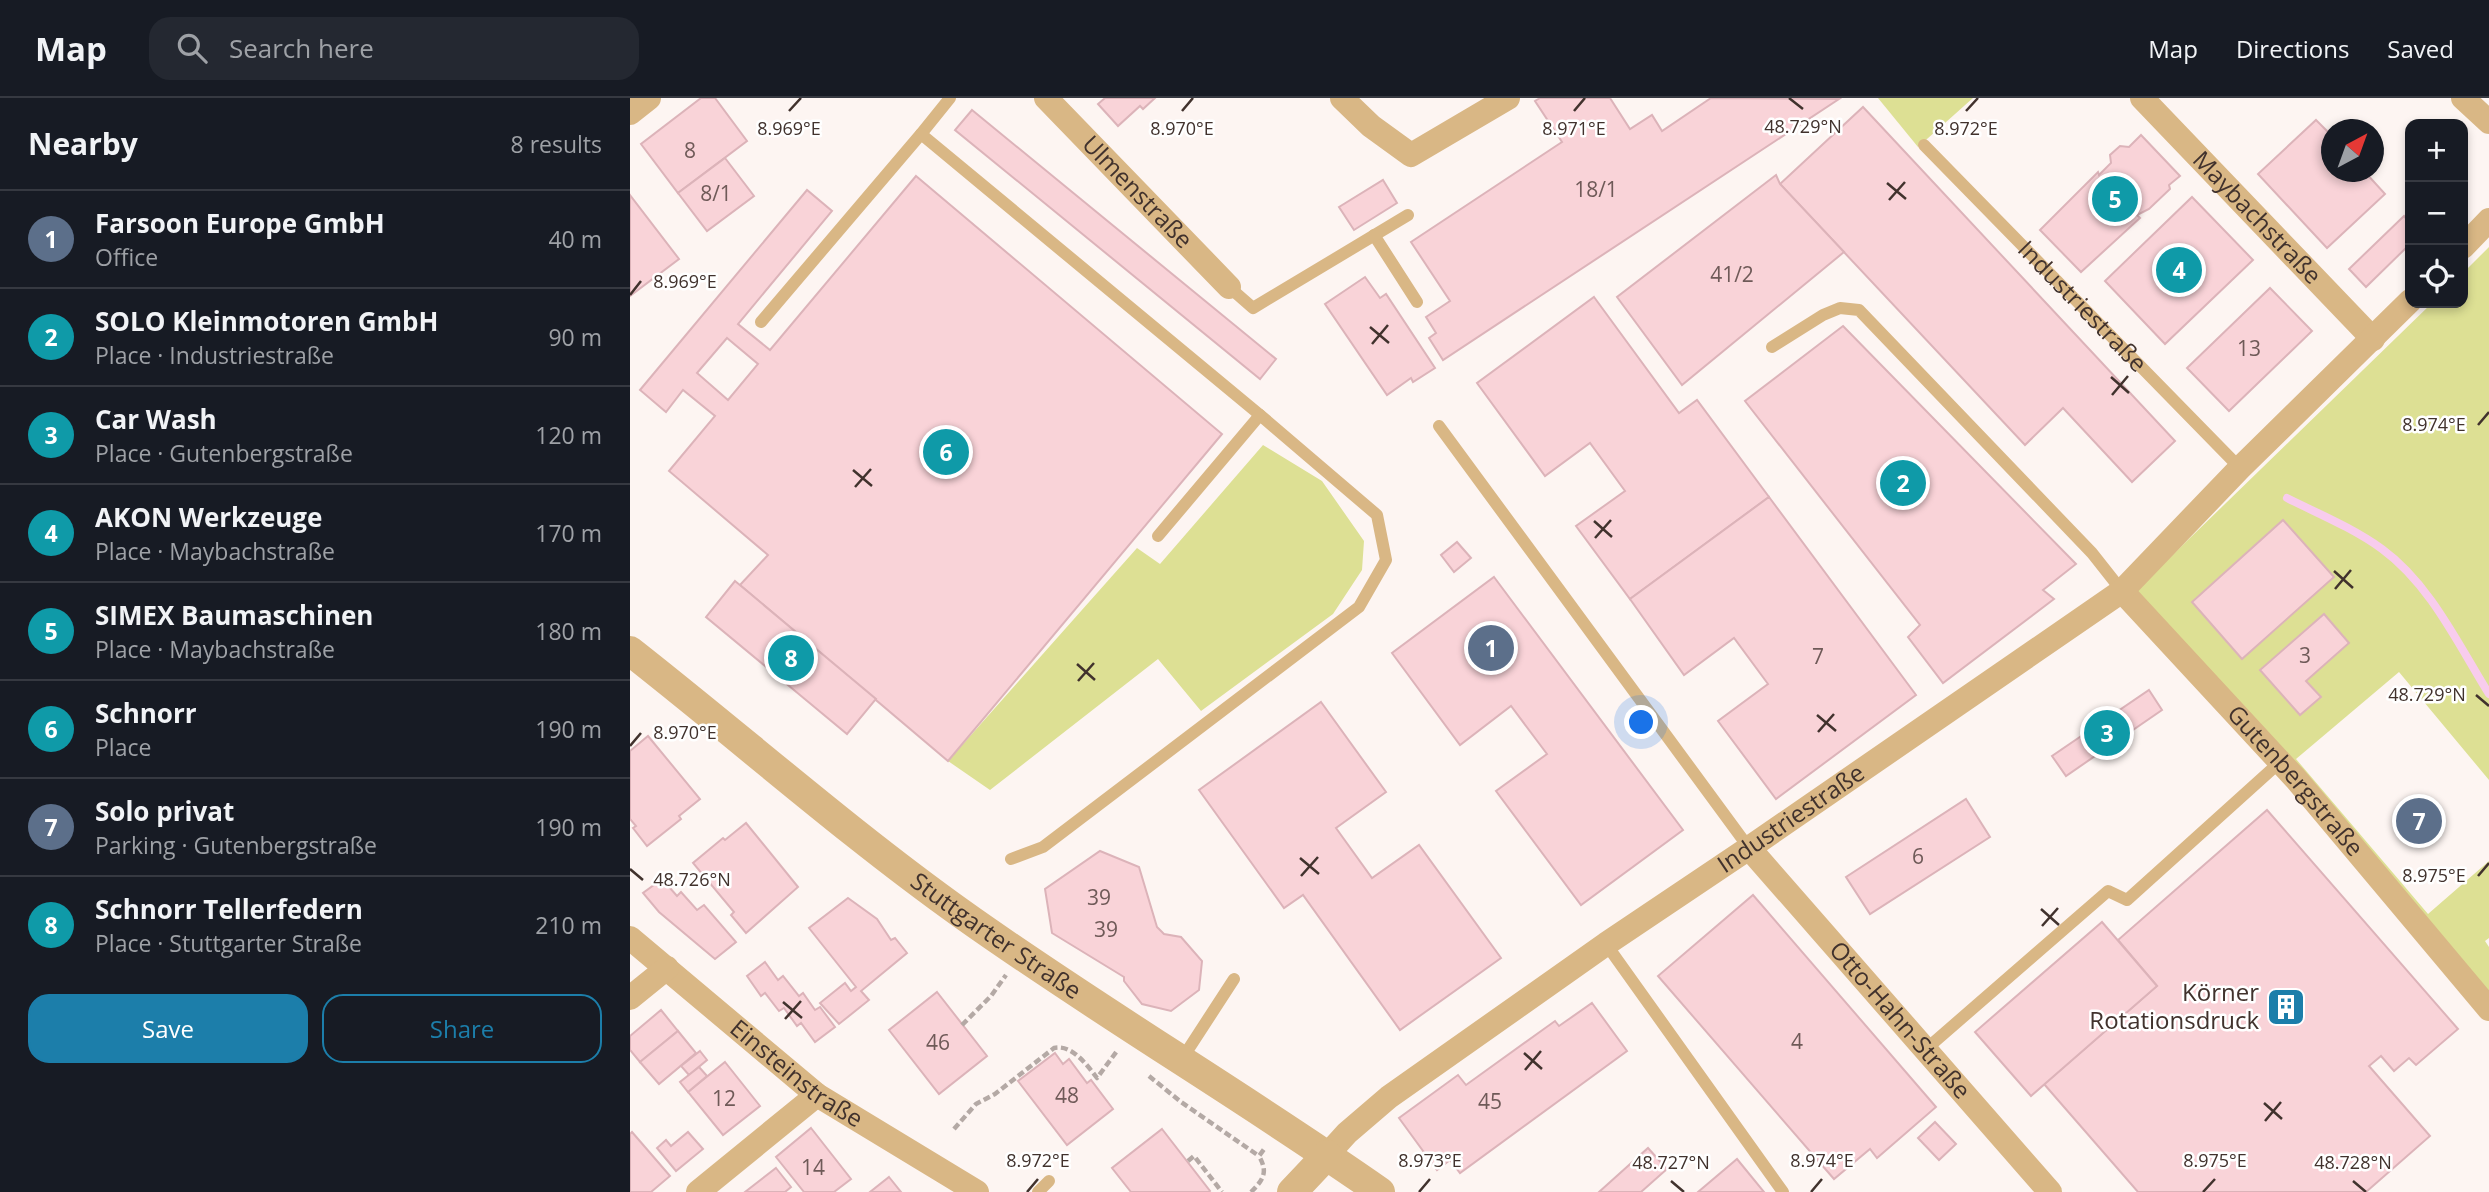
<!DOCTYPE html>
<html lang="en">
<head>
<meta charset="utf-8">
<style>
	:root { --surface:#171b24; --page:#242831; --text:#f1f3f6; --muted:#9ea1a6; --line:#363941; --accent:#1c7eaa }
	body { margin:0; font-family:"Open Sans",sans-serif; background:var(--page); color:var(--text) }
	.controls { position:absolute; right:21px; top:21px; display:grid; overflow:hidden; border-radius:14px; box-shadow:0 4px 10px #0003 }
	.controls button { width:63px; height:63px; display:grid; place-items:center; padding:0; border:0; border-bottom:2px solid var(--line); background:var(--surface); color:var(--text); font:35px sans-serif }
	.compass { position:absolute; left:1691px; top:21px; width:63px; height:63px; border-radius:50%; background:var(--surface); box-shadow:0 4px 10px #0003; rotate:41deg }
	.you { position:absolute; left:1012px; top:625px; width:24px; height:24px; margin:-18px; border:5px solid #fff; border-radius:50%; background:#1a73e8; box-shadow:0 0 0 10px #1a73e833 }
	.badge { display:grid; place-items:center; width:46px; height:46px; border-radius:50%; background:var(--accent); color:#fff; font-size:23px; font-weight:700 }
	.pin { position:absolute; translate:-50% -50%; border:4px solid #fff; box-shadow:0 2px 7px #0006 }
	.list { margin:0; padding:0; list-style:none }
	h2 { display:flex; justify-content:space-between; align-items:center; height:91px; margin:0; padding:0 28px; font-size:30px }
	h2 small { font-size:23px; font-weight:400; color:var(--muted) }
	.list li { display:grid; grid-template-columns:46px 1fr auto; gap:21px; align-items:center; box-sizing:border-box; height:98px; padding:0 28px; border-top:2px solid var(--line) }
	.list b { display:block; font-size:26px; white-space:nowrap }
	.list p { margin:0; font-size:23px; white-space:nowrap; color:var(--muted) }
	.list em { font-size:23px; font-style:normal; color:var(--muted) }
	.actions { display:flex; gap:14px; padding:21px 28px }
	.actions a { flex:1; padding:16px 0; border:2px solid var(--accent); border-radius:21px; text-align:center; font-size:24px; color:var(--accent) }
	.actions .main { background:var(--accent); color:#fff }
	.icon { flex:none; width:38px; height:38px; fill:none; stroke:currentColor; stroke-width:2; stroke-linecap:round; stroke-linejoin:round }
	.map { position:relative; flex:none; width:1859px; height:1094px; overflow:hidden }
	header { display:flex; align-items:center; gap:42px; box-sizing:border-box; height:98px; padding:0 35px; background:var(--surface); border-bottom:2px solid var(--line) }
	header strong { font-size:33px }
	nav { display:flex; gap:38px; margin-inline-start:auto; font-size:24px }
	.search { width:490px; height:63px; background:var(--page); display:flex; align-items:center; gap:18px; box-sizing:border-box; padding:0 24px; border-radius:21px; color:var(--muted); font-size:26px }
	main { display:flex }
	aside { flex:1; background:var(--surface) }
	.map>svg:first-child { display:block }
</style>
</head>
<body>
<header>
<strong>Map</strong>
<div class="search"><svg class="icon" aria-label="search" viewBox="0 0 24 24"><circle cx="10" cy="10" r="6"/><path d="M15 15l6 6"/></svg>Search here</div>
<nav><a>Map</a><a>Directions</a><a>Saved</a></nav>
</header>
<main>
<aside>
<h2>Nearby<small>8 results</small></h2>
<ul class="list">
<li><span class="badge" style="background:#5c6f8a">1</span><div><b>Farsoon Europe GmbH</b><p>Office</p></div><em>40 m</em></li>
<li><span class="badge" style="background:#0f9aa8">2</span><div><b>SOLO Kleinmotoren GmbH</b><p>Place · Industriestraße</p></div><em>90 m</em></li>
<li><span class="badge" style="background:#0f9aa8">3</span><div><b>Car Wash</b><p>Place · Gutenbergstraße</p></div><em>120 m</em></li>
<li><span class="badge" style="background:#0f9aa8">4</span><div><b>AKON Werkzeuge</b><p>Place · Maybachstraße</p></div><em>170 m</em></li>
<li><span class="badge" style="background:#0f9aa8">5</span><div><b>SIMEX Baumaschinen</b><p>Place · Maybachstraße</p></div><em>180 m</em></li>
<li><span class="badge" style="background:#0f9aa8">6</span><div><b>Schnorr</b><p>Place</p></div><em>190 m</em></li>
<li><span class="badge" style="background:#5c6f8a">7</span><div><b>Solo privat</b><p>Parking · Gutenbergstraße</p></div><em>190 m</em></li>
<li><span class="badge" style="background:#0f9aa8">8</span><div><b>Schnorr Tellerfedern</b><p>Place · Stuttgarter Straße</p></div><em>210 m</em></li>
</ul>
<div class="actions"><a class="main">Save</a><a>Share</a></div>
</aside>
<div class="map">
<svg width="1859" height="1094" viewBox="0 0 1859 1094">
	<rect width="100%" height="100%" fill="#fdf5f2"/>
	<g fill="#dde094">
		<path d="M 1248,0 L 1343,0 L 1288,49 Z"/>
		<path d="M 1859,149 L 1859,682 L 1769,574 L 1666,661 L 1798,816 L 1859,763 L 1859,840 L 1855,843 L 1859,849 L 1859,911 L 1494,504 L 1802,205 L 1833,205 L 1833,175 Z"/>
		<path d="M 633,347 L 692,383 L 734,443 L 732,472 L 703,516 L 571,613 L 528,561 L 360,692 L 318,663 L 507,450 L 530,466 Z"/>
	</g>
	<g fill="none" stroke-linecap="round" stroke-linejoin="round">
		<path stroke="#f8cced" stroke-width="8" d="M 1657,400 C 1689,416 1723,430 1752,451 C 1800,486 1828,546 1859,596"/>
	</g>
	<g fill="#f9d3d8" stroke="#dcb3b9" stroke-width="2" fill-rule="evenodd">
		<path d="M 71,0 L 85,0 L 117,43 L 48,95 L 11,46 Z"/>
		<path d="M 475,0 L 525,0 L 513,11 L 510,8 L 488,28 L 468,6 Z"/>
		<path d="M 910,0 L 980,0 L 1000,31 L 1022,17 L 1032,33 L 1081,0 L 1209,1 L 813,262 L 799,240 L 806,235 L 796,219 L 820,203 L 781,144 L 932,44 L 905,3 Z"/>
		<path d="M 1233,9 L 1545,343 L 1502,384 L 1433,310 L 1395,347 L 1150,86 Z"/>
		<path d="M 342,12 L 646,261 L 630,281 L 325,32 Z"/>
		<path d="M 1686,22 L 1702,38 L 1702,74 L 1735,74 L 1755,96 L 1697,150 L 1628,76 Z"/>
		<path d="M 1511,37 L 1550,78 L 1539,87 L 1540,91 L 1519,111 L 1507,117 L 1510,120 L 1451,174 L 1410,132 L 1468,74 L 1469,77 L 1481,65 L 1480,57 L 1490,48 L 1499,49 Z"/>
		<path d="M 95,60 L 124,98 L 77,133 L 48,95 Z"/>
		<path d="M 1146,77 L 1150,86 L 1214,154 L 1052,287 L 987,199 Z"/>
		<path d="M 286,78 L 592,336 L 318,663 L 110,487 L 138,457 L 39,373 L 85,318 L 53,292 L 36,314 L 10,292 L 177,92 L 202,113 L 108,226 L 140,252 ZM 97,240 L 128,266 L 98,302 L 67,275 Z"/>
		<path d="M 753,82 L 767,105 L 724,132 L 709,109 Z"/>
		<path d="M 0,97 L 49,161 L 0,198 Z"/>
		<path d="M 1562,99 L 1623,162 L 1535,246 L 1475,183 Z"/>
		<path d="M 1774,118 L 1780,125 L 1780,146 L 1736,189 L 1719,171 Z"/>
		<path d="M 735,179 L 750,200 L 756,196 L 805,270 L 783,284 L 781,280 L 757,297 L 695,206 Z"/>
		<path d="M 1640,190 L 1682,233 L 1599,313 L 1557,270 Z"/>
		<path d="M 964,199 L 1049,315 L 1067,302 L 1139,399 L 1000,501 L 946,428 L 995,393 L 960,345 L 915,378 L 847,285 Z"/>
		<path d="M 1213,228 L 1446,466 L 1413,492 L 1424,501 L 1313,585 L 1278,539 L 1290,527 L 1115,303 Z"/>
		<path d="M 1139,399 L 1286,597 L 1146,701 L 1088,623 L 1138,586 L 1104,540 L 1054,577 L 1000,501 Z"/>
		<path d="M 1653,422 L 1704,479 L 1612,561 L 1562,504 Z"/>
		<path d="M 827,444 L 841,460 L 824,474 L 811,457 Z"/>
		<path d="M 864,479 L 1053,732 L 951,807 L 866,693 L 917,656 L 881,608 L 830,647 L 762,555 Z"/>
		<path d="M 105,483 L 246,601 L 217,636 L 76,519 Z"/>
		<path d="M 1694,516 L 1719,545 L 1676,583 L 1691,599 L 1670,617 L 1630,572 Z"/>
		<path d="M 1519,592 L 1532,612 L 1436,678 L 1422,658 Z"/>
		<path d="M 691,604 L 756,694 L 706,730 L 742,780 L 789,747 L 871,860 L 770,932 L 673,797 L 654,810 L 569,692 Z"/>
		<path d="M 18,638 L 70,701 L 49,718 L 51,721 L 17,748 L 3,730 L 6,728 L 0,721 L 0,653 Z"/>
		<path d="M 1336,701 L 1360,739 L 1240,816 L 1216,779 Z"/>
		<path d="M 1637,712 L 1828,931 L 1786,967 L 1779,960 L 1764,973 L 1751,958 L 1739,968 L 1800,1038 L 1736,1094 L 1508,1094 L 1414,986 L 1527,888 L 1488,842 Z"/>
		<path d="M 116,725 L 168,789 L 116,835 L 101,817 L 104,814 L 63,765 L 93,740 L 95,742 Z"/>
		<path d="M 470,753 L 509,769 L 527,829 L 534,836 L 551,839 L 572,863 L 569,892 L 541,913 L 512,906 L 494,883 L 494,879 L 422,835 L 415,791 Z"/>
		<path d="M 32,781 L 47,798 L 51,794 L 67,812 L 74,807 L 106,844 L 85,861 L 29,814 L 13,795 Z"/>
		<path d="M 1123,797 L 1306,1009 L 1247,1060 L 1240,1051 L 1204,1081 L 1028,878 Z"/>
		<path d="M 218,800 L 247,821 L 261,842 L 265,840 L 277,855 L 231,893 L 239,902 L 209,926 L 190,905 L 215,885 L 221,893 L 226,889 L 179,830 Z"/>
		<path d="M 1472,824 L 1527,888 L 1401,998 L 1345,934 Z"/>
		<path d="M 135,864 L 148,882 L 153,878 L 169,898 L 173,895 L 185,912 L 190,909 L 205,929 L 185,944 L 171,925 L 167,928 L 154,910 L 149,913 L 135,895 L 131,898 L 117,878 Z"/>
		<path d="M 307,894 L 357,958 L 309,996 L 259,932 Z"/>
		<path d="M 962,905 L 997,953 L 830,1075 L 820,1062 L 807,1072 L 769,1020 L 828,977 L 836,987 L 925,923 L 929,928 Z"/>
		<path d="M 31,912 L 48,933 L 10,964 L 0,952 L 0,938 Z"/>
		<path d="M 48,933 L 66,955 L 29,986 L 10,964 Z"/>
		<path d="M 70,953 L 77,962 L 59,977 L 51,968 Z"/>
		<path d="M 425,955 L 433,966 L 439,961 L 457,985 L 461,982 L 483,1011 L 437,1047 L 388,983 Z"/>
		<path d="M 95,964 L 130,1008 L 93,1037 L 58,994 Z"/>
		<path d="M 69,969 L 77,978 L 58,994 L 50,984 Z"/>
		<path d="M 1305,1024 L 1326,1046 L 1309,1062 L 1288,1040 Z"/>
		<path d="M 181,1030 L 221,1081 L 204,1094 L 174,1094 L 146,1059 Z"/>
		<path d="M 532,1031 L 580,1093 L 579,1094 L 501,1094 L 482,1070 Z"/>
		<path d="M 2,1034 L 40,1078 L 21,1094 L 0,1094 L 0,1036 Z"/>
		<path d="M 58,1034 L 73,1051 L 46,1073 L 27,1050 L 36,1042 L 41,1048 Z"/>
		<path d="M 1018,1050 L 1037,1071 L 1011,1094 L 969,1094 Z"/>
		<path d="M 1107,1061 L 1134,1094 L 1068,1094 Z"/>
		<path d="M 146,1070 L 161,1089 L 155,1094 L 115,1094 Z"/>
		<path d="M 259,1079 L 271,1094 L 240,1094 Z"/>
	</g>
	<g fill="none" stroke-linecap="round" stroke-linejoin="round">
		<g stroke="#b4a9a5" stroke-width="4.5" stroke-dasharray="7 3.5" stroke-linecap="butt">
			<path d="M 332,927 L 361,898 L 376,877"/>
			<path d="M 519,978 L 551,1004 L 629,1058"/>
			<path d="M 324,1031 L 346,1006 L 365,996 L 424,950 C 442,946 457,967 467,980 L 487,953"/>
			<path d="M 558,1063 L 564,1058 L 592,1094"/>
			<path d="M 621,1094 C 634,1081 638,1074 629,1058 L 635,1050"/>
		</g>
		<g stroke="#d9b785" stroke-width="12">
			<path d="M 291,36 L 320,0"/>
			<path id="s1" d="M 1294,47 L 1610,370"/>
			<path d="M 744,137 L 787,204"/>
			<path d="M 599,189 L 623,210 L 778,117"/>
			<path d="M 131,224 L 291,36 L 630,317"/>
			<path d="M 1142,249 L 1193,217 L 1210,210 L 1229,212 L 1462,455 L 1492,493"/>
			<path d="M 809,328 L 1119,750"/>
			<path d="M 381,761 L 413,749 L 729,509 L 756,462 L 747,417 L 630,317 L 528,438"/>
			<path d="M 976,846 L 1153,1094"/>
			<path d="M 1295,952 L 1478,793 L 1497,802 L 1650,664"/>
			<path d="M 552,961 L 604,881"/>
			<path d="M 408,1094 L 419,1083"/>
		</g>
		<g stroke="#d9b785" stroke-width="24">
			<path id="s2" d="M 416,0 L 599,189"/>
			<path d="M 712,0 L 741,28 L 781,57 L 878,0"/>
			<path id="s3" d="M 1512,0 L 1743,241"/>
			<path d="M 1833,0 L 1859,24"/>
			<path d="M 0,15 L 19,0"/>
			<path d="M 1833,149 L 1859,122"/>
			<path id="s4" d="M 1492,493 L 1666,681 L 1859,911"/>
			<path id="s5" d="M 1119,750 L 1420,1094"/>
			<path id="s6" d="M 0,840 L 187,997 L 347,1094"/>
			<path d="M 0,900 L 37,870"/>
			<path id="s7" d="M 697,1057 L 717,1035 L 759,999 L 976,846 L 1119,750 L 1492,493 L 1610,370 L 1780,203"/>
			<path d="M 68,1094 L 187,997"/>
		</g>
		<g stroke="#d9b785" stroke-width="30">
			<path id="s8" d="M 0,553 C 111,640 217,734 332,816 C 468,913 613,998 750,1094"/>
			<path d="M 662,1094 L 697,1057"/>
		</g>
	</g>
	<path fill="none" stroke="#41322d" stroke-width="2.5" d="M 1159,0 L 1173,11M 159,13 L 171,0M 552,13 L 563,0M 944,13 L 955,0M 1336,13 L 1348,0M 1257,85 L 1276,101M 1259,102 L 1275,84M 0,197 L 11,183M 740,229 L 759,245M 742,246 L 758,227M 1481,279 L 1499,295M 1482,297 L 1498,278M 1848,327 L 1859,314M 223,372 L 242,388M 225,389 L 241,371M 964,423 L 982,439M 965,440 L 981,422M 1704,473 L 1723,490M 1705,491 L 1721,472M 447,566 L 465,582M 448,583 L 464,565M 1846,597 L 1859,608M 1187,617 L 1206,633M 1188,634 L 1204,616M 0,648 L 11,635M 670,760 L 689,776M 0,771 L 13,782M 671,778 L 688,759M 1848,778 L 1859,765M 1411,811 L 1429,827M 1412,828 L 1428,810M 153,904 L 172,920M 155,921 L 171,903M 894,955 L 912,971M 895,972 L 911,953M 1634,1005 L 1652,1021M 1635,1023 L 1651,1004M 1041,1083 L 1054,1094M 1723,1083 L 1736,1094M 397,1094 L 408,1081M 789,1094 L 800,1081M 1181,1094 L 1192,1081M 1573,1094 L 1585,1081"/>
	<defs>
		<symbol id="building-square" viewBox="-11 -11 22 22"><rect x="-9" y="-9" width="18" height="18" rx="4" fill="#1c7eaa" stroke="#fff"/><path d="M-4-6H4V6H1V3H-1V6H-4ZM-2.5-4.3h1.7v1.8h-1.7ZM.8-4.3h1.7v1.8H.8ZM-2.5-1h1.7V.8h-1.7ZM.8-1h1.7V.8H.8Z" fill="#fff"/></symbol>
	</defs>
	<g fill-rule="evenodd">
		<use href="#building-square" x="1634" y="887" width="44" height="44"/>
	</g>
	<g text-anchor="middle" stroke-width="5" stroke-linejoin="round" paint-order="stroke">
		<g font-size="21" fill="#6f5a58">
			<text x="60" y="60">8</text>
			<text x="966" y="99">18/1</text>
			<text x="86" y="103">8/1</text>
			<text x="1102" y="184">41/2</text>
			<text x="1619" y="258">13</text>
			<text x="1675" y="565">3</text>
			<text x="1188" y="566">7</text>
			<text x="1288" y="766">6</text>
			<text x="469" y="807">39</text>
			<text x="476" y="839">39</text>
			<text x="1167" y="951">4</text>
			<text x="308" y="952">46</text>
			<text x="437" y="1005">48</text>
			<text x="94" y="1008">12</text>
			<text x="860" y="1011">45</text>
			<text x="183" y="1077">14</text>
		</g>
		<g font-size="24" fill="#41322d" stroke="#fff">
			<text dy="8" stroke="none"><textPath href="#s2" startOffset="131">Ulmenstraße</textPath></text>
			<text dy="8" stroke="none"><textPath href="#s3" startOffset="166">Maybachstraße</textPath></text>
			<text dy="8" stroke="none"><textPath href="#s1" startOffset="226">Industriestraße</textPath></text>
			<text dy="8" stroke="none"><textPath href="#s4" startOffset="257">Gutenbergstraße</textPath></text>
			<text dy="8" stroke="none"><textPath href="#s7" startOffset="574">Industriestraße</textPath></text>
			<text dy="8" stroke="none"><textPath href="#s8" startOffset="464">Stuttgarter Straße</textPath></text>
			<text dy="8" stroke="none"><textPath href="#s5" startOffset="229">Otto-Hahn-Straße</textPath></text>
			<text dy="8" stroke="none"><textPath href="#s6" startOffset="215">Einsteinstraße</textPath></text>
		</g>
		<g font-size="24" fill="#41322d" stroke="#fff" text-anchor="end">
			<text x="1629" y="903">Körner<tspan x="1629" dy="28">Rotationsdruck</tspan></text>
		</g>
	</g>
	<g font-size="18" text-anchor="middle" fill="#41322d" stroke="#fff" stroke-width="5" stroke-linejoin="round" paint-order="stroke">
		<text x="1173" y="35">48.729°N</text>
		<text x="159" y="37">8.969°E</text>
		<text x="552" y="37">8.970°E</text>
		<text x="944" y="37">8.971°E</text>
		<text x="1336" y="37">8.972°E</text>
		<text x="55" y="190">8.969°E</text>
		<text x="1804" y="333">8.974°E</text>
		<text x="1797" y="603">48.729°N</text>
		<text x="55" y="641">8.970°E</text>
		<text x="1804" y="784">8.975°E</text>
		<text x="62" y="788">48.726°N</text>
		<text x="408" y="1069">8.972°E</text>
		<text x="800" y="1069">8.973°E</text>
		<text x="1192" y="1069">8.974°E</text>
		<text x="1585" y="1069">8.975°E</text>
		<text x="1041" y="1071">48.727°N</text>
		<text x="1723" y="1071">48.728°N</text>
	</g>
</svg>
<div class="controls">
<button>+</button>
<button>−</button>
<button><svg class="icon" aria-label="locate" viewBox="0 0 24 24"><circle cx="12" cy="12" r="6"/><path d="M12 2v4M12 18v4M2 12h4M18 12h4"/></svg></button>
</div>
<svg class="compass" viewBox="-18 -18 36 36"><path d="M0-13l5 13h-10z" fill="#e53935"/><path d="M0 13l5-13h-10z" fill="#9ea1a6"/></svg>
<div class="you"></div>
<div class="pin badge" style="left:861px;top:550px;background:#5c6f8a">1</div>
<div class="pin badge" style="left:1273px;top:385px;background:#0f9aa8">2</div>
<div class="pin badge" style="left:1477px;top:635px;background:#0f9aa8">3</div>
<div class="pin badge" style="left:1549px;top:172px;background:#0f9aa8">4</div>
<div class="pin badge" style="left:1485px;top:101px;background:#0f9aa8">5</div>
<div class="pin badge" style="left:316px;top:354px;background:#0f9aa8">6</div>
<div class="pin badge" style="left:1789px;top:723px;background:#5c6f8a">7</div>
<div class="pin badge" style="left:161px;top:560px;background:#0f9aa8">8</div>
</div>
</main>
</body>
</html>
